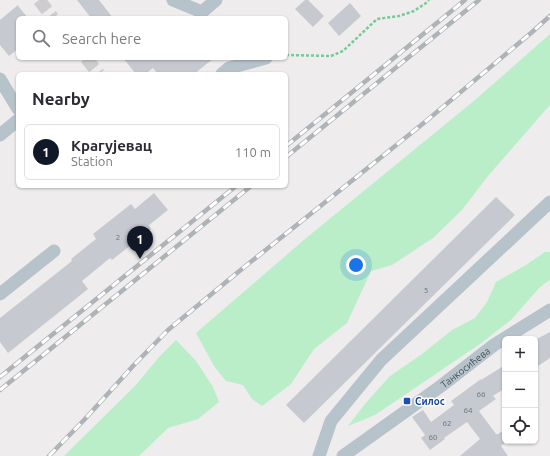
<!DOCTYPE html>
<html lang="en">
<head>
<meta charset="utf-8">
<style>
	:root { --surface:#fff; --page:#f2f2f3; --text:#2b2b33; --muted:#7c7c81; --line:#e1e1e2; --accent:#111827 }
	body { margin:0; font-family:Ubuntu,sans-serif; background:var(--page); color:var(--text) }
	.controls { position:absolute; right:12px; bottom:12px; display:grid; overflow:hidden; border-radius:6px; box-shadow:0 1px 3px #0004 }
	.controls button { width:36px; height:36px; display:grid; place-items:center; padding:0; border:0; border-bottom:1px solid var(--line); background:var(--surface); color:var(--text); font:20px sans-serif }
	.you { position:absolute; left:356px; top:265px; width:14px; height:14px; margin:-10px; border:3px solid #fff; border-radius:50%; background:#1a73e8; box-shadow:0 0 0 6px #1a73e833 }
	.badge { display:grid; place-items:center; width:26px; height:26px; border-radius:50%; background:var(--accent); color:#fff; font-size:13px; font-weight:700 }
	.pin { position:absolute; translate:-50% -33px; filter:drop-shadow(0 1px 2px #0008) }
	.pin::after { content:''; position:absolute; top:21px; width:14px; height:12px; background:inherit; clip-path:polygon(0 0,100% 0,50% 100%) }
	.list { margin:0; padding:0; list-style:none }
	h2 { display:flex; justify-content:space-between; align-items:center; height:52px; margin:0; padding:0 16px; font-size:17px }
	h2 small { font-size:13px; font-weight:400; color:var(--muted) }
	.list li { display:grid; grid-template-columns:26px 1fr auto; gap:12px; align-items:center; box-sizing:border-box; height:56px; margin:0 8px 8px; padding:0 8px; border:1px solid var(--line); border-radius:6px }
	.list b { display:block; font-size:15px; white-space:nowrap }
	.list p { margin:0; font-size:13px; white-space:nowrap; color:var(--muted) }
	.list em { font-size:13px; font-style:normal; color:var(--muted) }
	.icon { flex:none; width:22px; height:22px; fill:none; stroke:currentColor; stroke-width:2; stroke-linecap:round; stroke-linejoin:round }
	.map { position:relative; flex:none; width:550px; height:456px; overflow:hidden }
	.search { position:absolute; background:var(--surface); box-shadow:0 1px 3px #0004; left:16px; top:16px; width:272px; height:44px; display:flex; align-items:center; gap:10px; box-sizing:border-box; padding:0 14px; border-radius:6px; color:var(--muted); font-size:15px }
	.panel { position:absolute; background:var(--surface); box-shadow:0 1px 3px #0004; left:16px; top:72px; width:272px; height:116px; border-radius:6px }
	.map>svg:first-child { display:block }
</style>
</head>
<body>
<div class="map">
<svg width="550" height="456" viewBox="0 0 550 456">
	<rect width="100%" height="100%" fill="#efeced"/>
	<g fill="#b9eec8">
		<path d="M 550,34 L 550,105 L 488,176 L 462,210 L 433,238 L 392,265 L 371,271 L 347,323 L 314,349 L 291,384 L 262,406 L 252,399 L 243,385 L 226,381 L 214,366 L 196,333 L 305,239 L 475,100 Z"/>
		<path d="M 545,252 L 550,252 L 550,280 L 540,287 L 511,320 L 480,344 L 375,415 L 348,426 L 365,404 L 390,376 L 422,354 L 452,330 L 475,318 L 487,302 L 496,282 L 526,265 Z"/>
		<path d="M 176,340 L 196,361 L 213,387 L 219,402 L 198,419 L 168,428 L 139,456 L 64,456 L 136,385 L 159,357 Z"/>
	</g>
	<g fill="#c6cad0">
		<path d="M 77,0 L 99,0 L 113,18 L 91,18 Z"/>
		<path d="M 305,0 L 308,0 L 324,16 L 313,27 L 295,9 Z"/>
		<path d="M 350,3 L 361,16 L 339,36 L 328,23 Z"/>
		<path d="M 18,5 L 18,6 L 28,18 L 18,18 L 18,49 L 9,56 L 0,45 L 0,20 Z"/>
		<path d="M 123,58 L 214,58 L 194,74 L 158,74 L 153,68 L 145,74 L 136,74 Z"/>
		<path d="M 154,193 L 168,210 L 149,225 L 151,229 L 112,260 L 110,258 L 82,281 L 88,289 L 8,353 L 0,342 L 0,318 L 72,261 L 71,259 L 96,239 L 93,234 L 131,204 L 135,209 Z"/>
		<path d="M 496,197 L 515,215 L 304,423 L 286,405 Z"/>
		<path d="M 550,332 L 550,358 L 535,368 L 535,340 Z"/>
		<path d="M 505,365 L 505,388 L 493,396 L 496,399 L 479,411 L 496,434 L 498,434 L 505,429 L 505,443 L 501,446 L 508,456 L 460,456 L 480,439 L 467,422 L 444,438 L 445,439 L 430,450 L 421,438 L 425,435 L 412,417 L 423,410 L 431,422 L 454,405 L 451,401 L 481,379 L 481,380 Z"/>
	</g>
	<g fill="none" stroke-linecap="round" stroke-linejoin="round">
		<g stroke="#cdcdd0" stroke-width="13" stroke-dasharray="13 6" stroke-linecap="butt">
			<path d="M 39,0 L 53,18"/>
			<path d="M 86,58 L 99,74"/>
		</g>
		<path stroke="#71cc95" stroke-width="2.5" stroke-dasharray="3 2" stroke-linecap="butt" d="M 286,55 L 331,56 L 343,51 L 377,19 L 399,16 L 414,11 L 426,3 L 429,0"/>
		<g stroke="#b7c3ca" stroke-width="13">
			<path d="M 173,0 L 202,12 L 216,0"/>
			<path d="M 222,74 L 229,68 L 266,58"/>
			<path d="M 0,79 L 18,109"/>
			<path d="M 0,135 L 18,120"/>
			<path d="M 0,294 L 54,251"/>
			<path d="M 319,456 L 331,421 L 381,360 L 550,202"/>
			<path id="s1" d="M 343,456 L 441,386 L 494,345 L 550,310"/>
		</g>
		<defs>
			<g id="rail">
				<path d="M 286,146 L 465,0"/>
				<path d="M 286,157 L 479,0"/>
				<path d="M 0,377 L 236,186"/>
				<path d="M 0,390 L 251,186"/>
				<path d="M 49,456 L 85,419 L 133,366 L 168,330 L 237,273 L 425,122 L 531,33 L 550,16"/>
			</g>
		</defs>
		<use href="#rail" stroke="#aeb3b7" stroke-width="4.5"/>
		<use href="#rail" stroke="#fff" stroke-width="3" stroke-dasharray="9" stroke-linecap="butt"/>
	</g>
	<rect fill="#1a4fb4" stroke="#fff" stroke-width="1.5" x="403" y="397" width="8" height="8" rx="2"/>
	<g text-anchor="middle" stroke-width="3" stroke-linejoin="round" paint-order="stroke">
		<g font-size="8" fill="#657078">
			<text x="118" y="240">2</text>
			<text x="426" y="293">5</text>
			<text x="481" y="397">66</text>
			<text x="468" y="413">64</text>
			<text x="447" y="426">62</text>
			<text x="433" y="440">60</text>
		</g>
		<g font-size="10" fill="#45525a" stroke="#fff">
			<text dy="4" stroke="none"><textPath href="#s1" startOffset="151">Танкосићева</textPath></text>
		</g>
		<g font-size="10" font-weight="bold" fill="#164399" stroke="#fff" text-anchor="start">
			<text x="415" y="405">Силос</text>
		</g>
	</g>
</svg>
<div class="controls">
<button>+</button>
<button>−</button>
<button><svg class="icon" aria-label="locate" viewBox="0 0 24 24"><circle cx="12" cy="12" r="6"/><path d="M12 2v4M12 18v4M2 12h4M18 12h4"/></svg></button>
</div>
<div class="you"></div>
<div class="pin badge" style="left:140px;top:259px">1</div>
<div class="search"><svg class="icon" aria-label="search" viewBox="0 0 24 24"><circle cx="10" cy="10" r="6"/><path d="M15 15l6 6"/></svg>Search here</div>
<section class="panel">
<h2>Nearby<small></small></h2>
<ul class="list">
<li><span class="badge">1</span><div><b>Крагујевац</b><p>Station</p></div><em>110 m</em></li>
</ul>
</section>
</div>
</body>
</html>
